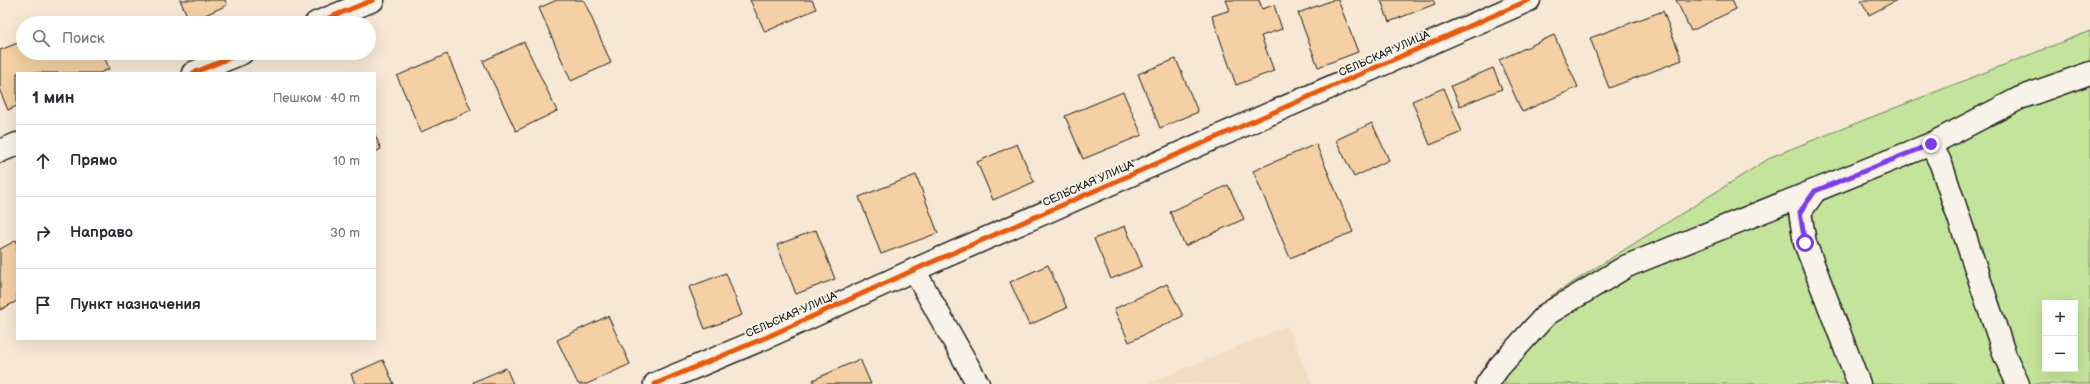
<!DOCTYPE html>
<html lang="ru">
<head>
<meta charset="utf-8">
<style>
	:root { --surface:#fff; --page:#f2f2f3; --text:#2b2b33; --muted:#7c7c81; --line:#e1e1e2 }
	body { margin:0; font-family:"Balsamiq Sans",sans-serif; background:var(--page); color:var(--text) }
	.controls { position:absolute; right:12px; bottom:12px; display:grid; overflow:hidden; border-radius:0px; box-shadow:0 4px 16px #0002 }
	.controls button { width:36px; height:36px; display:grid; place-items:center; padding:0; border:0; border-bottom:1px solid var(--line); background:var(--surface); color:var(--text); font:20px sans-serif }
	.stop { position:absolute; width:12px; height:12px; margin:-9px; border:3px solid #7c3aed; border-radius:50%; background:#fff }
	.stop.end { background:#7c3aed; border-color:#fff; box-shadow:0 1px 4px #0008 }
	.list { margin:0; padding:0; list-style:none }
	h2 { display:flex; justify-content:space-between; align-items:center; height:52px; margin:0; padding:0 16px; font-size:17px }
	h2 small { font-size:13px; font-weight:400; color:var(--muted) }
	.list li { display:grid; grid-template-columns:26px 1fr auto; gap:12px; align-items:center; box-sizing:border-box; height:72px; padding:0 16px; border-top:1px solid var(--line) }
	.list b { display:block; font-size:15px; white-space:nowrap }
	.list em { font-size:13px; font-style:normal; color:var(--muted) }
	.icon { flex:none; width:22px; height:22px; fill:none; stroke:currentColor; stroke-width:2; stroke-linecap:round; stroke-linejoin:round }
	.map { position:relative; flex:none; width:2090px; height:384px; overflow:hidden }
	.search { position:absolute; background:var(--surface); box-shadow:0 4px 16px #0002; left:16px; top:16px; width:360px; height:44px; display:flex; align-items:center; gap:10px; box-sizing:border-box; padding:0 14px; border-radius:22px; color:var(--muted); font-size:15px }
	.panel { position:absolute; background:var(--surface); box-shadow:0 4px 16px #0002; left:16px; top:72px; width:360px; height:268px; border-radius:0px }
	.map>svg:first-child { display:block }
</style>
</head>
<body>
<div class="map">
<svg width="2090" height="384" viewBox="0 0 2090 384">
	<rect width="100%" height="100%" fill="#f6e8d4"/>
	<filter id="ink" filterUnits="userSpaceOnUse"><feTurbulence type="fractalNoise" baseFrequency=".025" numOctaves="2"/><feDisplacementMap in="SourceGraphic" scale="8" xChannelSelector="R" yChannelSelector="G"/><feConvolveMatrix kernelMatrix="1 2 1 2 8 2 1 2 1" color-interpolation-filters="sRGB"/></filter>
	<g filter="url(#ink)">
		<path fill="#f1ddc3" d="M 1287,326 L 1312,384 L 1147,384 Z"/>
		<path fill="#c5e49b" stroke="#70805c" fill-rule="evenodd" d="M 2090,31 L 2090,384 L 1473,384 L 1551,296 L 1773,156 ZM 2045,303 L 2075,303 L 2075,369 L 2045,369 Z"/>
		<g fill="#f4d0a4" stroke="#1c1c1c">
			<path d="M 180,0 L 225,0 L 227,5 L 190,22 Z"/>
			<path d="M 557,0 L 584,0 L 611,63 L 571,81 L 539,8 Z"/>
			<path d="M 750,0 L 812,0 L 816,9 L 765,32 Z"/>
			<path d="M 1226,0 L 1259,0 L 1262,9 L 1274,5 L 1282,29 L 1261,36 L 1274,71 L 1236,85 L 1212,16 L 1230,10 Z"/>
			<path d="M 1333,0 L 1338,0 L 1358,52 L 1318,67 L 1298,13 Z"/>
			<path d="M 1381,0 L 1433,0 L 1435,4 L 1389,22 Z"/>
			<path d="M 1676,0 L 1732,0 L 1736,9 L 1691,31 Z"/>
			<path d="M 1861,0 L 1897,0 L 1869,15 Z"/>
			<path d="M 1663,11 L 1682,60 L 1609,88 L 1590,38 Z"/>
			<path d="M 56,17 L 59,23 L 43,23 Z"/>
			<path d="M 1554,35 L 1578,87 L 1522,112 L 1499,60 Z"/>
			<path d="M 23,41 L 23,53 L 103,53 L 109,69 L 100,73 L 17,73 L 17,106 L 8,110 L 0,91 L 0,50 Z"/>
			<path d="M 524,42 L 557,111 L 516,131 L 483,61 Z"/>
			<path d="M 447,54 L 471,110 L 421,132 L 397,76 Z"/>
			<path d="M 1176,59 L 1198,112 L 1160,128 L 1138,74 Z"/>
			<path d="M 1493,68 L 1502,89 L 1460,106 L 1451,86 Z"/>
			<path d="M 1444,88 L 1462,132 L 1430,145 L 1412,101 Z"/>
			<path d="M 1123,92 L 1142,135 L 1083,159 L 1065,116 Z"/>
			<path d="M 1372,123 L 1389,160 L 1354,177 L 1336,140 Z"/>
			<path d="M 375,135 L 381,149 L 375,152 Z"/>
			<path d="M 1017,144 L 1034,182 L 993,200 L 977,162 Z"/>
			<path d="M 1316,144 L 1353,232 L 1290,258 L 1253,171 Z"/>
			<path d="M 916,175 L 938,233 L 881,254 L 859,197 Z"/>
			<path d="M 1228,185 L 1244,219 L 1185,246 L 1170,212 Z"/>
			<path d="M 1125,226 L 1142,266 L 1111,279 L 1094,239 Z"/>
			<path d="M 816,230 L 835,279 L 796,294 L 777,245 Z"/>
			<path d="M 17,240 L 17,301 L 0,310 L 0,249 Z"/>
			<path d="M 1048,265 L 1067,308 L 1029,325 L 1010,282 Z"/>
			<path d="M 726,273 L 742,315 L 705,329 L 689,287 Z"/>
			<path d="M 1167,284 L 1183,316 L 1129,342 L 1114,309 Z"/>
			<path d="M 608,316 L 630,364 L 587,384 L 578,384 L 557,340 Z"/>
			<path d="M 860,359 L 871,384 L 815,384 L 813,380 Z"/>
			<path d="M 383,360 L 394,384 L 355,384 L 351,374 Z"/>
			<path d="M 506,368 L 513,384 L 474,384 L 473,382 Z"/>
		</g>
		<g fill="none" stroke-linecap="round" stroke-linejoin="round">
			<defs>
				<g id="minor">
					<path d="M 316,23 L 373,0"/>
					<path d="M 193,73 L 242,53"/>
					<path d="M 1931,144 L 2020,98 L 2090,73"/>
					<path d="M 0,151 L 17,144"/>
					<path d="M 1815,191 L 1800,212 L 1805,243 L 1859,384"/>
					<path d="M 914,270 L 978,384"/>
					<path d="M 655,384 L 767,337 L 914,270 L 1529,0"/>
					<path d="M 1487,384 L 1499,367 L 1547,314 L 1627,266 L 1931,144 L 1941,164 L 2005,356 L 2018,384"/>
				</g>
			</defs>
			<use href="#minor" stroke="#1c1c1c" stroke-width="25"/>
			<use href="#minor" stroke="#f7f3e8" stroke-width="22"/>
			<defs>
				<g id="cycleway">
					<path d="M 316,23 L 373,0"/>
					<path d="M 193,73 L 242,53"/>
					<path d="M 655,384 L 767,337 L 914,270 L 1529,0"/>
				</g>
			</defs>
			<use href="#cycleway" stroke="#f7f3e8" stroke-width="8"/>
			<use href="#cycleway" stroke="#e8590c" stroke-width="5"/>
		</g>
	</g>
	<g fill="none" stroke-linecap="round" stroke-linejoin="round" filter="url(#ink)">
		<path stroke="#7c3aed" stroke-width="5" d="M 1805,243 L 1800,212 L 1815,191 L 1931,144"/>
	</g>
	<g text-anchor="middle" stroke-width="3.5" stroke-linejoin="round" paint-order="stroke">
		<g font-size="11" fill="#1c1c1c" stroke="#f7f3e8">
			<text transform="translate(1384 53) rotate(-24)" y="4">СЕЛЬСКАЯ УЛИЦА</text>
			<text transform="translate(1088 183) rotate(-24)" y="4">СЕЛЬСКАЯ УЛИЦА</text>
			<text transform="translate(791 314) rotate(-24)" y="4">СЕЛЬСКАЯ УЛИЦА</text>
		</g>
	</g>
</svg>
<div class="controls">
<button>+</button>
<button>−</button>
</div>
<div class="stop" style="left:1805px;top:243px"></div>
<div class="stop end" style="left:1931px;top:144px"></div>
<div class="search"><svg class="icon" aria-label="search" viewBox="0 0 24 24"><circle cx="10" cy="10" r="6"/><path d="M15 15l6 6"/></svg>Поиск</div>
<section class="panel">
<h2>1 мин<small>Пешком · 40 m</small></h2>
<ul class="list">
<li><svg class="icon" aria-label="ahead" viewBox="0 0 24 24"><path d="M12 20V5M6 11l6-6 6 6"/></svg><div><b>Прямо</b></div><em>10 m</em></li>
<li><svg class="icon" aria-label="right" viewBox="0 0 24 24"><path d="M7 20v-9h11M14 6l5 5-5 5"/></svg><div><b>Направо</b></div><em>30 m</em></li>
<li><svg class="icon" aria-label="arrive" viewBox="0 0 24 24"><path d="M6 21V4h12l-3 4 3 4H6"/></svg><div><b>Пункт назначения</b></div></li>
</ul>
</section>
</div>
</body>
</html>
